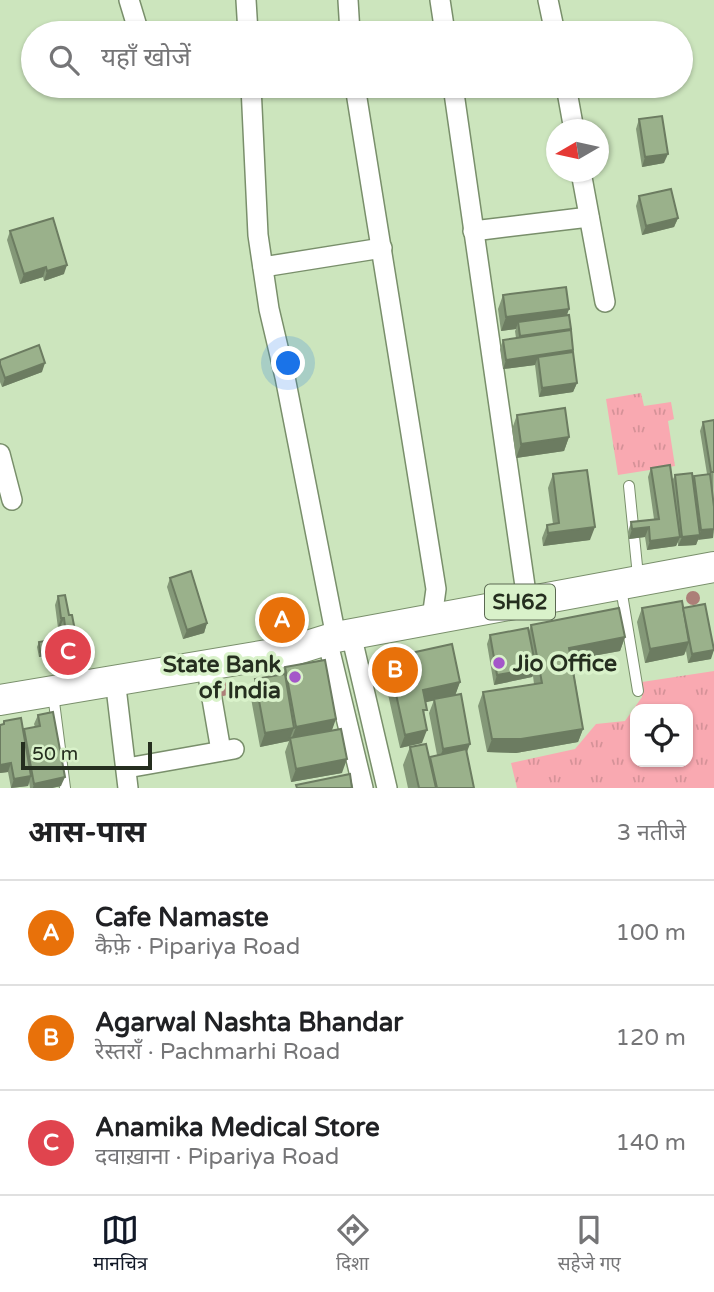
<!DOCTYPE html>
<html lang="hi">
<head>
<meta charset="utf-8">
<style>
	:root { --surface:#fff; --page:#f2f2f2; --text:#202124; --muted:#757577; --line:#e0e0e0; --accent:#111827 }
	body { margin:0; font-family:"Varela Round","Noto Sans Devanagari",sans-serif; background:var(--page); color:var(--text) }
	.controls { position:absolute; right:21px; bottom:21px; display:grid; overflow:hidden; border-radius:14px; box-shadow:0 2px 5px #0004 }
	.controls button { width:63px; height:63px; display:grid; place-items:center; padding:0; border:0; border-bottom:2px solid var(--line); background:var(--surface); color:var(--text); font:35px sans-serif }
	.compass { position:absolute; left:546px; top:119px; width:63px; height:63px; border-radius:50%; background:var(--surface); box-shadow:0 2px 5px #0004; rotate:261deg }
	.scale { position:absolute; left:21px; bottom:18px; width:131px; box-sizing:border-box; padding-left:7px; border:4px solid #252e1f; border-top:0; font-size:19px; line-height:24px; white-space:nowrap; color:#252e1f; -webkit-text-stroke:5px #d9f2ca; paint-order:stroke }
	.you { position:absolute; left:289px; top:364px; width:24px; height:24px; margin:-18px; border:5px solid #fff; border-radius:50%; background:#1a73e8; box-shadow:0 0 0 10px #1a73e833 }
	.badge { display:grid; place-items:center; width:46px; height:46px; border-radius:50%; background:var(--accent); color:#fff; font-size:23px; font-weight:700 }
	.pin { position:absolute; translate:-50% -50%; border:4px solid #fff; box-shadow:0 2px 7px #0006 }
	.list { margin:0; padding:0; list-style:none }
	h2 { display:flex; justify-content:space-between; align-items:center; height:91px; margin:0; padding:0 28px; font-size:30px }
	h2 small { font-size:23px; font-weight:400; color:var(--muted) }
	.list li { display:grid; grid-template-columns:46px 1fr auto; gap:21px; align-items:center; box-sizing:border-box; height:105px; padding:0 28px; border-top:2px solid var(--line) }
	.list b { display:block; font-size:26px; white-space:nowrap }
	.list p { margin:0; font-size:23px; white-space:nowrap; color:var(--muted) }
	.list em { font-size:23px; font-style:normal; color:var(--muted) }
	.icon { flex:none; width:38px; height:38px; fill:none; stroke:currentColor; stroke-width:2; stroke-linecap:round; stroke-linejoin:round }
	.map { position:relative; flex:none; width:714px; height:788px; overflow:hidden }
	.search { position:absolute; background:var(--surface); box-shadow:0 2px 5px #0004; left:21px; right:21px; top:21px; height:77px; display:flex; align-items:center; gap:18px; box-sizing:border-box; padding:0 24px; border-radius:38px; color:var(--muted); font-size:26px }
	.sheet { height:406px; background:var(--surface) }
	nav { display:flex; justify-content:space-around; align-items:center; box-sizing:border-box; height:98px; border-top:2px solid var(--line); background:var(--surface); font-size:19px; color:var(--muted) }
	nav a { display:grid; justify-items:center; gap:4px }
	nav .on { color:var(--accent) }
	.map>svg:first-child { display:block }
</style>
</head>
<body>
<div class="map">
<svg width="714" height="788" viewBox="0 0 714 788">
	<defs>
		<pattern id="grass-tufts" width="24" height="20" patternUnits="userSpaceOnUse" patternTransform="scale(1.75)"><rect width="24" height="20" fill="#f9a9b1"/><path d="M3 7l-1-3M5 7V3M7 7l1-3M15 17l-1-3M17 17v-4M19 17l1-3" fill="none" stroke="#d59298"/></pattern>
	</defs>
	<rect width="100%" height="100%" fill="#cce5bd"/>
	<g fill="url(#grass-tufts)" fill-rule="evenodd">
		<path d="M 641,393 L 644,406 L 671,402 L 674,419 L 668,421 L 675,466 L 618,475 L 606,399 Z"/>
		<path d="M 714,671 L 714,788 L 517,788 L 511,763 L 575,749 L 596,724 L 625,721 L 642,697 L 642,682 ZM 635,709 L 688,709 L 688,762 L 635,762 Z"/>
	</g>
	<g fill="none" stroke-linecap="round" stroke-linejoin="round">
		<defs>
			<g id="lane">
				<path d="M 629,486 L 638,576"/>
				<path d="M 621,588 L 638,691"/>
				<path d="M 53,694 L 65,788"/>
			</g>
			<g id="street">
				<path d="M 129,0 L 139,33"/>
				<path d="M 246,0 L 248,33"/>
				<path d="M 348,0 L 350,33"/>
				<path d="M 440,0 L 445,33"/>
				<path d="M 548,0 L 555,33"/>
				<path d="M 251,86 L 258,235 L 269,309 L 285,377 L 336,637"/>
				<path d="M 355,86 L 436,589 L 432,618"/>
				<path d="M 453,86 L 527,600"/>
				<path d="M 566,86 L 574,130"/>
				<path d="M 581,172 L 605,302"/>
				<path d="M 473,231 L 589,217"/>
				<path d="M 263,267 L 382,248"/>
				<path d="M 0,454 L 12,500"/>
				<path d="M 351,634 L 387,788"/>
				<path d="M 327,639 L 363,788"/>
				<path d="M 206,664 L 221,751"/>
				<path d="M 115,679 L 128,788"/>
				<path d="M 127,768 L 234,749"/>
			</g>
			<path id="primary" d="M 0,700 L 291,651 L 336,637 L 714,567"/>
		</defs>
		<use href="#lane" stroke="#798f6b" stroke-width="12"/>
		<use href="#street" stroke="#798f6b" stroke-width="22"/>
		<use href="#primary" stroke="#798f6b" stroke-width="32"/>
		<use href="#lane" stroke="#fff" stroke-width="10"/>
		<use href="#street" stroke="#fff" stroke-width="19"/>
		<use href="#primary" stroke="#fff" stroke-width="30"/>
	</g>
	<g fill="#ac7f78">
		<circle cx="693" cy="598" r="7"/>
		<circle cx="223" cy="689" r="7"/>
	</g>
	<g fill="#849878">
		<path d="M 639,119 L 664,163 L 642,167 L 636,129 Z"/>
		<path d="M 639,196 L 678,218 L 674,227 L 642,235 L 636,206 Z"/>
		<path d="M 10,231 L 64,274 L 44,281 L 43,277 L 20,284 L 7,240 Z"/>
		<path d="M 503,295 L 569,309 L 567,315 L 571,329 L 573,350 L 573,353 L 577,383 L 573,392 L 539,397 L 535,365 L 503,369 L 500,349 L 503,340 L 516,338 L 515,331 L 516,329 L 501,331 L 498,309 Z"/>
		<path d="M 0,360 L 42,372 L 2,387 L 0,382 Z"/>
		<path d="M 517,415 L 569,437 L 564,451 L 516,458 L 512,429 Z"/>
		<path d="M 714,420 L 713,538 L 698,539 L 696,545 L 678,546 L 678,542 L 676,546 L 647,550 L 645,537 L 629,539 L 628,532 L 631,522 L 654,519 L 648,477 L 651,468 L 672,481 L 675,475 L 693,479 L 694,476 L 707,474 L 700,431 L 703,422 Z"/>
		<path d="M 553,474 L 590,540 L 543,546 L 542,538 L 547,525 L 553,524 L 548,488 Z"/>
		<path d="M 170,578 L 207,623 L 204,633 L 183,639 L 167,587 Z"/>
		<path d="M 58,596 L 69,615 L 77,641 L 73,651 L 64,652 L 64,650 L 62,653 L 39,657 L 37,647 L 39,642 L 62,639 L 60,627 L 58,628 L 55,605 Z"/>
		<path d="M 642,608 L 683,608 L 711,659 L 688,663 L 686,651 L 684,655 L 645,663 L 637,622 Z"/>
		<path d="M 531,625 L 625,637 L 620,651 L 572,660 L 583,729 L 578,742 L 516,753 L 487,752 L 478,706 L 483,692 L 534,684 L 533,676 L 532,677 L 494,685 L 487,644 L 490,635 L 529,631 Z"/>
		<path d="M 388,658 L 460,682 L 455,695 L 474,788 L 408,788 L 403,765 L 410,747 L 430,758 L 437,755 L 429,713 L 434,700 L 425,702 L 422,743 L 400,748 L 383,672 Z"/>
		<path d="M 285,667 L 332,731 L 342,773 L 291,782 L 285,752 L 289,741 L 260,747 L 250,693 L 255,679 L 282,674 Z"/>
		<path d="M 38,715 L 61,786 L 52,788 L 30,788 L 29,782 L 28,786 L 11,788 L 8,772 L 0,773 L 0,725 L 3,724 L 4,721 L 23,732 L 24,729 L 35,727 L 34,724 Z"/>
	</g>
	<g fill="#6c7c61">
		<path d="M 668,154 L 664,163 L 642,167 L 645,157 Z"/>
		<path d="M 678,218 L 674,227 L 642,235 L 646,226 Z"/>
		<path d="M 67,265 L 64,274 L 44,281 L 47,271 Z"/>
		<path d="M 46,267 L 43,277 L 20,284 L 24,274 Z"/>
		<path d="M 569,309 L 564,322 L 518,322 L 516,329 L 501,331 L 506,317 Z"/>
		<path d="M 571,329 L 568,338 L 517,345 L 520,336 Z"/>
		<path d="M 573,350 L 570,360 L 538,357 L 535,365 L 503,369 L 506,360 Z"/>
		<path d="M 45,363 L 42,372 L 2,387 L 5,378 Z"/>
		<path d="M 577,383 L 573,392 L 539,397 L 542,388 Z"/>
		<path d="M 569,437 L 564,451 L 516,458 L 521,444 Z"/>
		<path d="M 595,527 L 590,540 L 543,546 L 548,533 Z"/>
		<path d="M 649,527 L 645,537 L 629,539 L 632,529 Z"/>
		<path d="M 714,529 L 713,538 L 698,540 L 701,530 Z"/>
		<path d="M 700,535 L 696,545 L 678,546 L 682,537 Z"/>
		<path d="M 680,537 L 676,546 L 647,550 L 650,541 Z"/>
		<path d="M 61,618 L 64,618 L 60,627 L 58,628 Z"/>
		<path d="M 207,623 L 204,633 L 183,639 L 187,630 Z"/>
		<path d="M 625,637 L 620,651 L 564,661 L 569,648 Z"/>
		<path d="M 77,641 L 73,651 L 64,652 L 67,643 Z"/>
		<path d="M 689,642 L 684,655 L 645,663 L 650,649 Z"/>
		<path d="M 64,648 L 62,653 L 39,657 L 40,652 Z"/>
		<path d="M 714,650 L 711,659 L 688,663 L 692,654 Z"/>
		<path d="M 536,668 L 532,677 L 494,685 L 497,675 Z"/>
		<path d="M 460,682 L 455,696 L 418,704 L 423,690 Z"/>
		<path d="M 336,719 L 331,733 L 291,740 L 296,727 Z"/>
		<path d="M 294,728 L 289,741 L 260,747 L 265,733 Z"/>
		<path d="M 583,729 L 578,742 L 516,753 L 487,752 L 492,739 Z"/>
		<path d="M 427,730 L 422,743 L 400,748 L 405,735 Z"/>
		<path d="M 470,744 L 465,757 L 438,762 L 443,749 Z"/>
		<path d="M 347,759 L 342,773 L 291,782 L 296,769 Z"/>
		<path d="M 11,763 L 8,772 L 0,773 L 0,765 Z"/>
		<path d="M 31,776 L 28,786 L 11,788 L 14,779 Z"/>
		<path d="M 65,777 L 61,786 L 52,788 L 33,788 L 34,784 Z"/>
	</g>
	<g fill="#9ab18b" stroke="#6c7c61" stroke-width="2">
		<path d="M 662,116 L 668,154 L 645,157 L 639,119 Z"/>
		<path d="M 671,189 L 678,218 L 646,226 L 639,196 Z"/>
		<path d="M 53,218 L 67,265 L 47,271 L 46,267 L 24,274 L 10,231 Z"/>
		<path d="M 566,287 L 569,309 L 506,317 L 503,295 Z"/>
		<path d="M 569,315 L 571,329 L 520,336 L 518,322 Z"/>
		<path d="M 571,330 L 573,350 L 506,360 L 503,340 Z"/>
		<path d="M 39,345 L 45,363 L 5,378 L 0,364 L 0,360 Z"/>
		<path d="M 573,352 L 577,383 L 542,388 L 538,357 Z"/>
		<path d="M 565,408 L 569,437 L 521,444 L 517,415 Z"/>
		<path d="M 714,420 L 714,472 L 711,472 L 703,422 Z"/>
		<path d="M 670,465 L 680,537 L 650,541 L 649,527 L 632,529 L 631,522 L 659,519 L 651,468 Z"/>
		<path d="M 587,470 L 595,527 L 548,533 L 547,525 L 559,523 L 553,474 Z"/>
		<path d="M 692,473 L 700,535 L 682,537 L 675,475 Z"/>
		<path d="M 710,474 L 714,507 L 714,529 L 701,530 L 694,476 Z"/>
		<path d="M 191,571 L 207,623 L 187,630 L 170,578 Z"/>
		<path d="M 65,595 L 69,615 L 72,615 L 77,641 L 67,643 L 64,618 L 61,618 L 58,596 Z"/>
		<path d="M 682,601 L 689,642 L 650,649 L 642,608 Z"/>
		<path d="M 705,604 L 714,650 L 692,654 L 683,608 Z"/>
		<path d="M 619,608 L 625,637 L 569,648 L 583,729 L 521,739 L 492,739 L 483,692 L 542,683 L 531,625 Z"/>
		<path d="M 528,628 L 536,668 L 497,675 L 490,635 Z"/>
		<path d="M 63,638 L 64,648 L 40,652 L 39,642 Z"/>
		<path d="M 452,644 L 460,682 L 423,690 L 427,710 L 423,710 L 427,730 L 405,735 L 388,658 Z"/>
		<path d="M 325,660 L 336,719 L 296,727 L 285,667 Z"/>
		<path d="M 285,674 L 294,728 L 265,733 L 255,679 Z"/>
		<path d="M 461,694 L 470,744 L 443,749 L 434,699 Z"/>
		<path d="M 53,712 L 65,777 L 34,784 L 24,729 L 40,726 L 38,715 Z"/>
		<path d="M 21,718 L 31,776 L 14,779 L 11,763 L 0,765 L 0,725 L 4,724 L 4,721 Z"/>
		<path d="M 341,729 L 347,759 L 296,769 L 290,738 Z"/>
		<path d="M 426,744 L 436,788 L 419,788 L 410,747 Z"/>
		<path d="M 466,749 L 474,788 L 437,788 L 430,757 Z"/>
		<path d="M 350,774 L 352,788 L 297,788 L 296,785 Z"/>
	</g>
	<g fill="#a457c9" stroke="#d9f2ca" stroke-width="2.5">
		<circle cx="499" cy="663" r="7"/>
		<circle cx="295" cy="677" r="7"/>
	</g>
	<g text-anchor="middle" stroke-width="7" stroke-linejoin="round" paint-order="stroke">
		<rect fill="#d9f2ca" stroke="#5b6952" stroke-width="2" x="485" y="584.5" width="70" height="35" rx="5"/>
		<g font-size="21" font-weight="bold" fill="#252e1f">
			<text x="520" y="609">SH62</text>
		</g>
		<g font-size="23" font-weight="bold" fill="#252e1f" stroke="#d9f2ca" text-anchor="start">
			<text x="513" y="671">Jio Office</text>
			<text x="281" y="672" text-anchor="end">State Bank<tspan x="281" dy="26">of India</tspan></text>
		</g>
	</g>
</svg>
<div class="controls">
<button><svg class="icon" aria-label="locate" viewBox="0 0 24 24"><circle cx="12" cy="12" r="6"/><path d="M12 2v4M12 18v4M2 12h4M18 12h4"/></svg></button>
</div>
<svg class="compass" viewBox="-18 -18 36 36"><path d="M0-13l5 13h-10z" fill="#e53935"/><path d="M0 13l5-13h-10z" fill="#757577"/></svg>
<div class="scale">50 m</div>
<div class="you"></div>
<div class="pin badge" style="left:282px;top:620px;background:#e8710a">A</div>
<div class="pin badge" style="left:395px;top:670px;background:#e8710a">B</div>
<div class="pin badge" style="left:68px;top:652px;background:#e0444e">C</div>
<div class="search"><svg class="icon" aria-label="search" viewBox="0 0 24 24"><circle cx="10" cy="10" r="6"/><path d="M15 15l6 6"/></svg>यहाँ खोजें</div>
</div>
<section class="sheet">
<h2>आस-पास<small>3 नतीजे</small></h2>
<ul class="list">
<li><span class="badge" style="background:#e8710a">A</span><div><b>Cafe Namaste</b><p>कैफ़े · Pipariya Road</p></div><em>100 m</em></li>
<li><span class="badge" style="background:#e8710a">B</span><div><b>Agarwal Nashta Bhandar</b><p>रेस्तराँ · Pachmarhi Road</p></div><em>120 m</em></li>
<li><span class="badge" style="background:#e0444e">C</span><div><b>Anamika Medical Store</b><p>दवाख़ाना · Pipariya Road</p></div><em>140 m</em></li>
</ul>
</section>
<nav>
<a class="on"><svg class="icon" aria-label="map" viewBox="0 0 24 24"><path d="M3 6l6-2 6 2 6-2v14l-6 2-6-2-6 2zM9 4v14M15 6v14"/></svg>मानचित्र</a>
<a><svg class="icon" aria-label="directions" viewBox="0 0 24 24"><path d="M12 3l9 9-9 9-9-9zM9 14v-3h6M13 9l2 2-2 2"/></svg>दिशा</a>
<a><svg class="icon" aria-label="saved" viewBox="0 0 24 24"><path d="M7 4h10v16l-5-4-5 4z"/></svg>सहेजे गए</a>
</nav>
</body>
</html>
